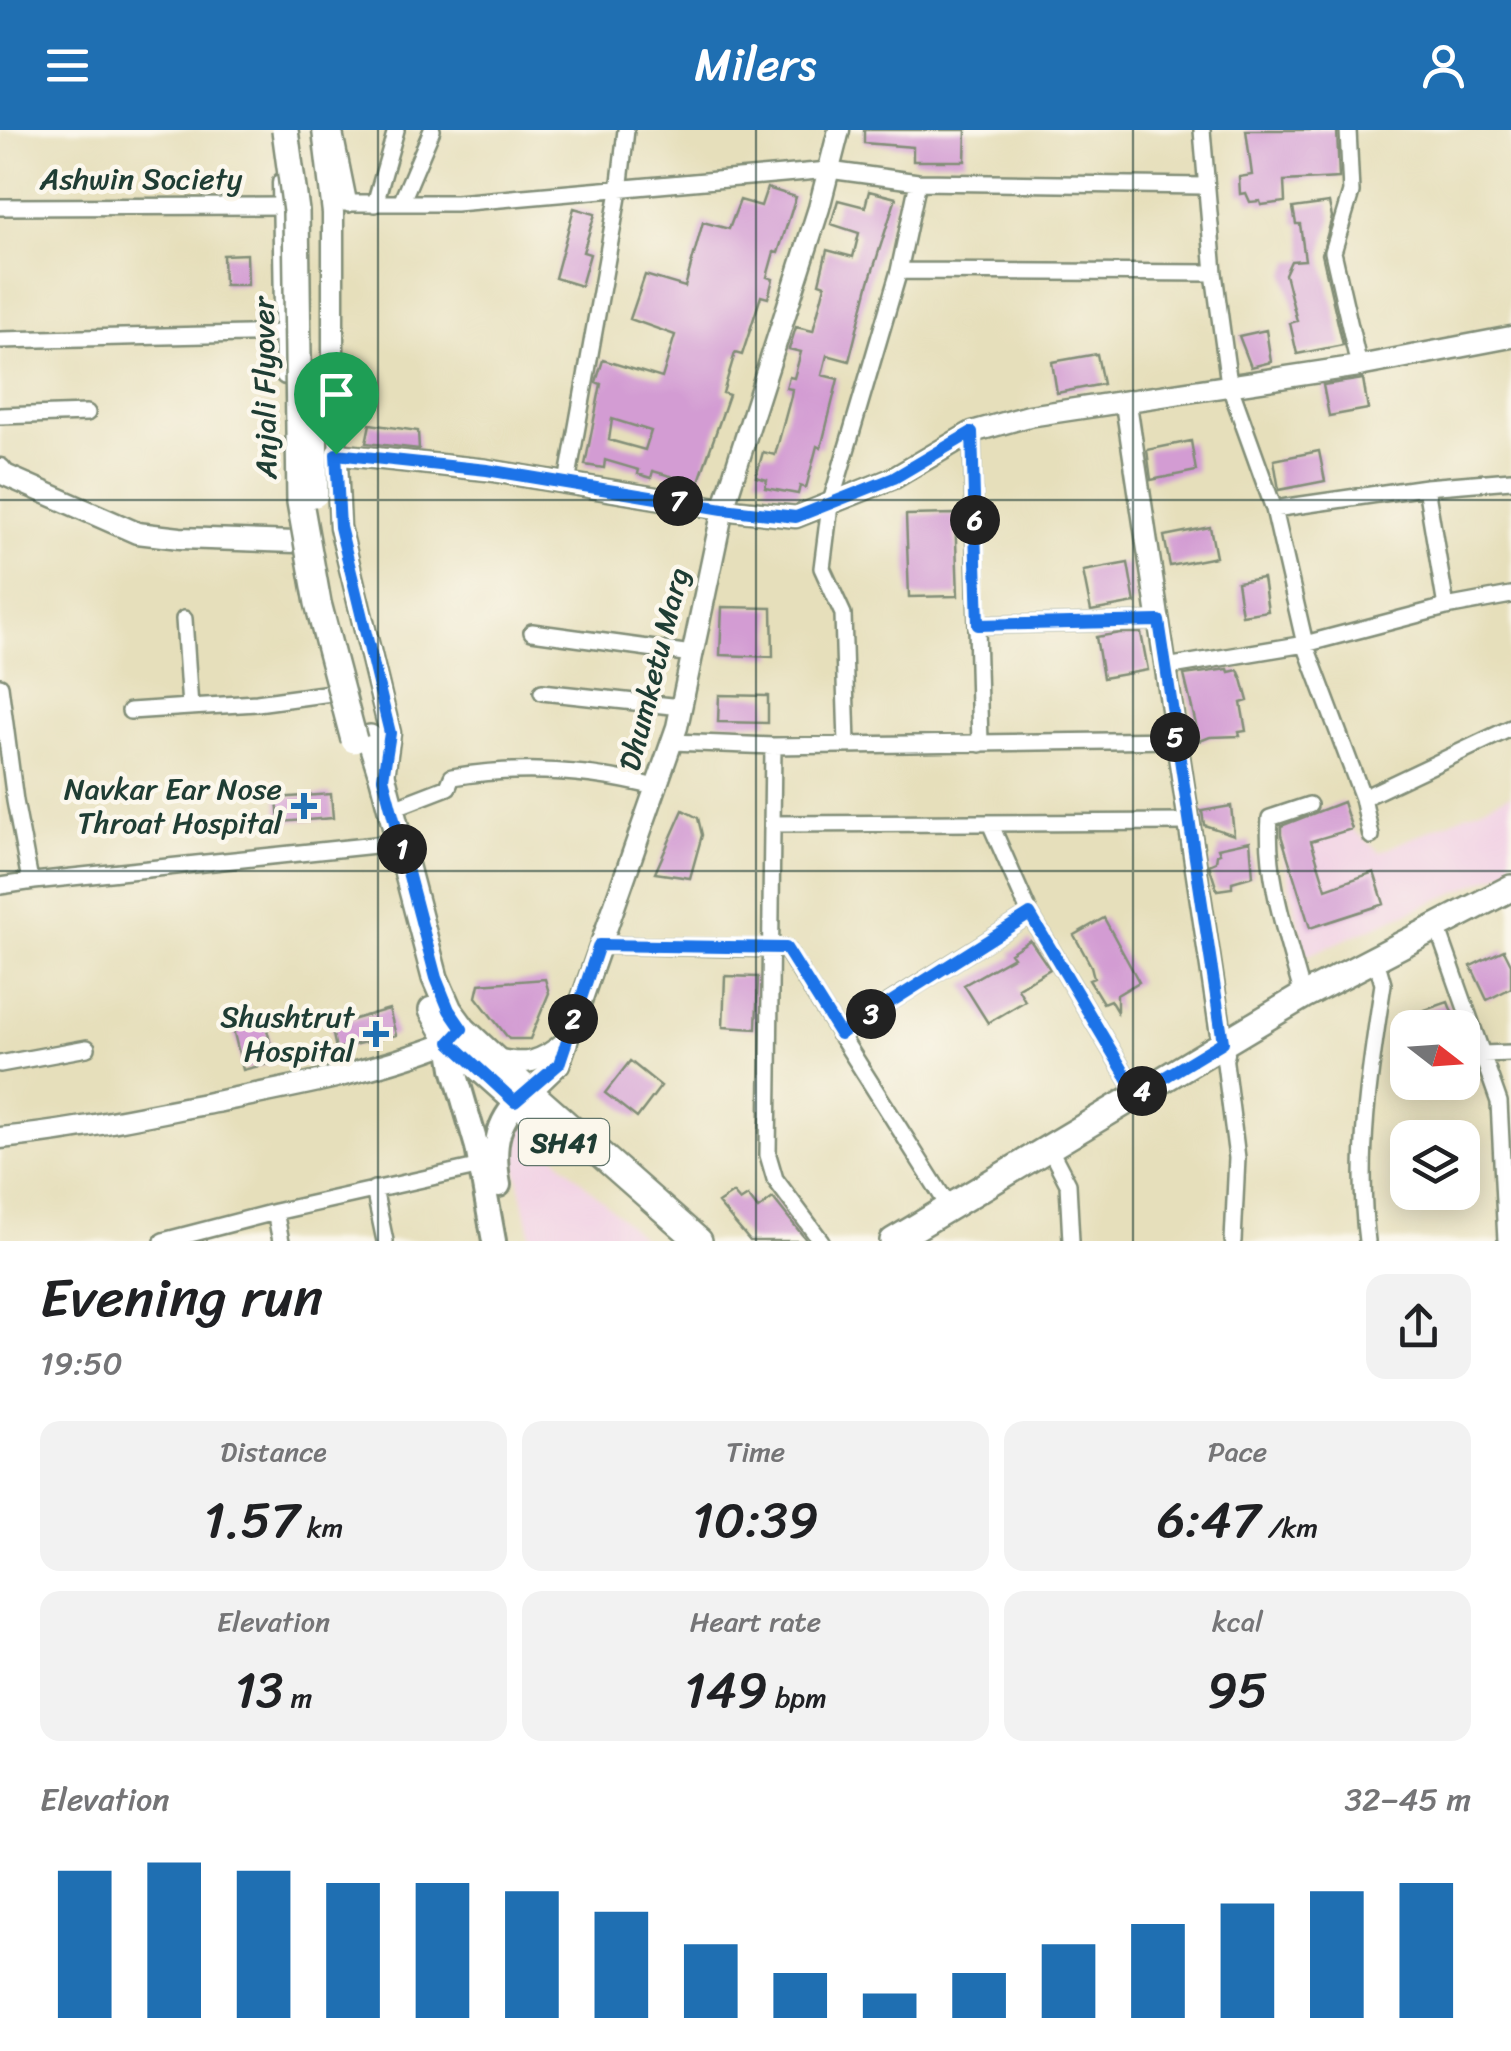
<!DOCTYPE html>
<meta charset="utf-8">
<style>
body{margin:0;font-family:Sriracha,sans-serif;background:#f2f2f2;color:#202124;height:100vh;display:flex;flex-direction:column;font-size:38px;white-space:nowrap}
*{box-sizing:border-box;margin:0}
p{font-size:32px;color:#757577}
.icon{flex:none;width:55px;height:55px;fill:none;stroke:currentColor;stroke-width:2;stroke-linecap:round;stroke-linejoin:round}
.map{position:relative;height:1111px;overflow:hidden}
.side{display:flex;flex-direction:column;background:#fff;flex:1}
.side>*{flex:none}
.needle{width:65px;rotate:107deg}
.fabs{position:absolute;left:1390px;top:880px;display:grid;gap:20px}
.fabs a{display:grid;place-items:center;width:90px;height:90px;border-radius:20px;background:#fff;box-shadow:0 5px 25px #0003;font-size:50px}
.pin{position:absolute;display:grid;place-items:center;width:85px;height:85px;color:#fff;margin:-102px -42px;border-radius:50% 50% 50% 0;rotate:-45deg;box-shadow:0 0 10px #0007}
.pin .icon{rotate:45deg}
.km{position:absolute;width:50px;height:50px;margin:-25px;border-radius:50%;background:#222;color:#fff;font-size:28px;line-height:50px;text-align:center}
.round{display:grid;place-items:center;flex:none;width:105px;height:105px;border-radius:20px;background:#f2f2f2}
.summary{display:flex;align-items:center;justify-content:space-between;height:170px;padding:0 40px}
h1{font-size:55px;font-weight:600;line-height:75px}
.figures{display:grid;grid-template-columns:repeat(3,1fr);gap:15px;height:170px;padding:10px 40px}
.figures div{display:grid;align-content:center;border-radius:20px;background:#f2f2f2;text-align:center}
.figures b{font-size:50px;font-weight:600}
.figures small{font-size:28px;font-weight:400}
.figures p{font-size:28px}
.chart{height:280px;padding:20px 40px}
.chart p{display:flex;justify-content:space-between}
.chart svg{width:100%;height:180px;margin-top:10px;stroke:#1f6fb2;stroke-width:6}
header{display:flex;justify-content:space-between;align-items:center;height:130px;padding:0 40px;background:#1f6fb2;color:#fff;font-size:45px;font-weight:600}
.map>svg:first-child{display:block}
</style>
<header><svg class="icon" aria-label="menu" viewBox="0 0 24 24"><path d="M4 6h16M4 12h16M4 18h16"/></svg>Milers<svg class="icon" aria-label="person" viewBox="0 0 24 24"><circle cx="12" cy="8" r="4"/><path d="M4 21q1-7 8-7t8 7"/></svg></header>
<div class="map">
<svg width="1511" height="1111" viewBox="0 0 1511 1111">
<rect width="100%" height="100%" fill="#fbf7ec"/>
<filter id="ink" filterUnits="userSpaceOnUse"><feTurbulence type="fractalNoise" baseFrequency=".01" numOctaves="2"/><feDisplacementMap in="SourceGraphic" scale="20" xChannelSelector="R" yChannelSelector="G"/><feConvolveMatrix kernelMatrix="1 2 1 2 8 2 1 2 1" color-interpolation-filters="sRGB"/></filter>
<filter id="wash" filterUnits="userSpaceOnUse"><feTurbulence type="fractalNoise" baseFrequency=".0048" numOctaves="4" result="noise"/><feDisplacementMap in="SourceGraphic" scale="40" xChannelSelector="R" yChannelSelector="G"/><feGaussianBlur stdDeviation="2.25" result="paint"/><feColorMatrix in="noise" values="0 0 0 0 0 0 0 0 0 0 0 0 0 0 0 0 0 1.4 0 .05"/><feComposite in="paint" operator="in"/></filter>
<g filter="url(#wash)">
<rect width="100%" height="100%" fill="#e6dfbb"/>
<!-- built -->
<path fill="#f1d0e4" d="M1511 664V739L1306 826 1280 715 1352 699 1380 722Z
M524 992 562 1033 646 1111H532L509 1006Z"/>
<g id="blocks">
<!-- building -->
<path fill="#d39cd3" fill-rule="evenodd" d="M864 0H966L965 31H913V17L864 13Z
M1246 0H1337L1339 48 1284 51 1285 72 1261 75 1260 71 1250 72 1246 63 1240 64 1239 47 1252 45Z
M767 58 796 67 778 123 774 122 767 147 773 149 768 168 761 166 742 225 735 223 723 263 729 265 698 354 653 341 651 348 638 344 639 340 605 330 604 338 585 335 601 254 596 252 603 230 662 248 675 205 630 189 645 145 685 157 703 92 729 99 740 70 761 76ZM612 289 651 301 645 320 609 310Z
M869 61 896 68 869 152 849 231 827 225 822 245 838 249 821 318 817 316 806 358 800 356 798 364 765 358 767 350 756 347 763 322 775 325 791 266 792 259 786 258 789 247 794 248 801 222 789 219 796 197 813 201 825 155 819 153 827 120 853 127 859 103 831 94 838 70 865 77Z
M1329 73 1332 87 1322 124 1343 215 1297 224 1290 193 1297 191 1285 144 1291 131 1305 130 1300 94H1296L1293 78Z
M574 78 595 84 583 122 590 124 581 156 555 148Z
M247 124 248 155H224L223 125Z
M1266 200 1271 232 1251 237 1239 206Z
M1097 224 1103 254 1057 263 1052 232Z
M1363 249 1368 279 1329 286 1323 255Z
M370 294 418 301 419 319 366 313Z
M1191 311 1196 341 1151 350 1147 320Z
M1319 321 1325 351 1279 360 1274 330Z
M955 384 958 466 909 467 906 385Z
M1210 397 1216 427 1170 436 1164 406Z
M1128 433 1135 473 1091 481 1083 441Z
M1263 448 1268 481 1242 485 1237 452Z
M722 477 772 478 773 527 720 525Z
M1120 503H1141L1148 540 1103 548 1096 507Z
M1228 539 1229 542 1238 540 1242 549 1248 571 1241 573 1246 601 1239 602 1240 606 1210 607 1200 611 1184 545Z
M719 565 768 566V593L718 592Z
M331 664 333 688 279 692 277 668Z
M1343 672 1352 699 1311 711 1326 759 1374 742 1384 774 1310 798 1281 705V696Z
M1231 676 1234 705 1204 695 1202 681Z
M683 680 698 688 702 705 690 748 655 743Z
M1250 711 1253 746 1232 752V758L1217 760 1209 735 1216 732 1217 724 1220 723 1218 718Z
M1104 788 1139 852 1117 865V882L1110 870 1103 873 1089 850 1094 848 1091 836 1074 805Z
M1030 810 1050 839 1018 858 1025 871 988 893 964 855 1013 827 1010 823Z
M1504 820 1511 834V858L1487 870 1471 836Z
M725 846 758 847 756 899 723 897Z
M545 849 549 863 530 909H509L476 867 479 854Z
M1448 872 1458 898H1427L1419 882Z
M389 879 396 905 336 919 330 890 351 886V890Z
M265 891 275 932 243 940 233 899Z
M630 931 661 956 637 988 605 963Z
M733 1063 740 1071 748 1066 758 1079 773 1068 807 1111H750L718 1073Z"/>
</g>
</g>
<g filter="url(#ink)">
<use href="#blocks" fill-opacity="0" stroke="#828e78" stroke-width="2.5"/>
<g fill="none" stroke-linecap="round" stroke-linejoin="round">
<defs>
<path id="minor" d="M334 0 349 74
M1202 0 1214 143 1229 254 1274 379 1305 514 1363 668 1371 706
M1348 0 1351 62 1333 122 1359 236
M331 73H456L829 40 918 52 1204 56
M401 73 432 0
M375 74 396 0
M0 77 283 76
M899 141 1214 143
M0 210 285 203
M0 286 87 283
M972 302 980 614
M567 353 619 61 626 0
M1426 357 1446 477
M1274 379 1426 357 1511 350
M184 489 190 577 257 573 331 563
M978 495 1159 491
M532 502 692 524
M1166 537 1305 514 1446 477 1511 465
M0 556 15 671 29 745 34 751 385 714
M542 562 681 577
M130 581 190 577
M672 612 773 616
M847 615 843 484 822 438 830 375 899 141 918 52
M1363 668 1511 598
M391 679 448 657 452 647C520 636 589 640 655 657
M990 693 1030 784
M773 694 1189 692
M0 756 34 751
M1441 808 1499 972 1506 1111
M599 815 786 819 949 1077
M1303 866C1288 810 1265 746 1270 688L1309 675
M839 904 1030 784 1137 964
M1482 924 1511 923
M1224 925 1237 1028 1233 1111
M0 934 87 918
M1055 1029 1068 1054 1071 1111
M374 1059 385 1111
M275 1082 281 1111
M163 1111 275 1082 490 1034
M821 1111 775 1049 768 1025 773 616 1176 610
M1367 1111C1356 1025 1370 939 1383 854L1379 840"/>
<path id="tertiary" d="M323 0 333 83V247L340 397 390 603 384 646
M283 53 286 244
M1126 274 1224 924
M336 324 487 340 723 379 796 387 894 348 972 302 1029 286 1359 236 1511 207
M0 339 5 345 137 403 180 408 295 412
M495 929C526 936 540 933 564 913
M530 962 559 934 677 597 723 379 819 78 839 0
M0 1008C69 1002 136 987 205 974 287 958 371 943 450 912"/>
<path id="secondary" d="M457 905 450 912 454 938 477 1017 494 1111
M499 1055C492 1016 496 986 530 962"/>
<path id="primary" d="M370 608 383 649 435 848 449 880 463 899 530 962 699 1111
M432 880 450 912 542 994
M893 1111 1303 866 1511 758"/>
</defs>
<!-- minor casing -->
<use href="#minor" stroke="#828e78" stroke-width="20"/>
<!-- tertiary casing -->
<use href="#tertiary" stroke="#828e78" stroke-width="25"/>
<!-- secondary casing -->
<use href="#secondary" stroke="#828e78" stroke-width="28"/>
<!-- primary casing -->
<use href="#primary" stroke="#828e78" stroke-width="30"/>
<!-- minor -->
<use href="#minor" stroke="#fff" stroke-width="15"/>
<!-- tertiary -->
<use href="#tertiary" stroke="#fff" stroke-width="20"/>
<!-- secondary -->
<use href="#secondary" stroke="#fff" stroke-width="22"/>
<!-- primary -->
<use href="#primary" stroke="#fff" stroke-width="25"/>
<defs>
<path id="primary-bridge" d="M285 0 296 81 300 372 318 473 354 610
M314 269 315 364"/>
</defs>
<!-- primary-bridge casing -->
<use href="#primary-bridge" stroke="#828e78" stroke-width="30" stroke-linecap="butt"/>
<!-- primary-bridge -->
<use href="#primary-bridge" stroke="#fff" stroke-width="25"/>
</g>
</g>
<g fill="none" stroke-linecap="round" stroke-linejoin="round" filter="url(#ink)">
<defs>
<path id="route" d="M972 302 978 495 1159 491 1223 912 1137 964 1030 784 840 904 786 818 599 815 559 934 515 972 450 912 462 899 449 880 436 848 383 648 390 603 340 397 336 324 487 340 723 379 796 387 894 348Z"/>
</defs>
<!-- route casing -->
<use href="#route" stroke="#fff" stroke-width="20"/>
<!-- route -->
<use href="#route" stroke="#1a73e8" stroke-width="12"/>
</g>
<!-- grid -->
<path fill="none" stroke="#1f3d34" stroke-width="2.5" stroke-opacity="0.55" d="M378 0V1111M756 0V1111M1133 0V1111M0 370H1511M0 741H1511"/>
<!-- markers -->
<g fill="#1f6fb2" stroke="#fbf7ec" stroke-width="4">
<path d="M299 661h10v10h10v10h-10v10h-10v-10h-10v-10h10z"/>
<path d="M371 889h10v10h10v10h-10v10h-10v-10h-10v-10h10z"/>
</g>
<g text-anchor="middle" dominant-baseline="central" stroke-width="9" stroke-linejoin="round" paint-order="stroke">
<!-- shield labels -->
<rect fill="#fbf7ec" stroke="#61756b" stroke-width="2.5" x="519" y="989" width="90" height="46" rx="8"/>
<g font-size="28" font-weight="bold" fill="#1f3d34">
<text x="564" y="1012">SH41</text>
</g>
<!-- street labels -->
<g font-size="30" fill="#1f3d34" stroke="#fbf7ec">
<text x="141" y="49">Ashwin Society</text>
<text transform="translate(265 258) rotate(-91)">Anjali Flyover</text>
<text transform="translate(654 539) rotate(-76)">Dhumketu Marg</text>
</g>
<!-- poi labels -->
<g font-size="30" fill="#1f3d34" stroke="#fbf7ec" text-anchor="end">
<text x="282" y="659">Navkar Ear Nose<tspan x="282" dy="34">Throat Hospital</tspan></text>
<text x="354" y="887">Shushtrut<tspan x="354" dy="34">Hospital</tspan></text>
</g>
</g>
</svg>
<div class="fabs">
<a><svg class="needle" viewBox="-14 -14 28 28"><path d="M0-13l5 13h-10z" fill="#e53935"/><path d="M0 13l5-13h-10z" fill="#757577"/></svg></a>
<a><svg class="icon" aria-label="layers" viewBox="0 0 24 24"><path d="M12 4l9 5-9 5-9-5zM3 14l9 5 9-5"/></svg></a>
</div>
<div class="pin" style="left:336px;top:324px;background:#1e9e55"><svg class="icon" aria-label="arrive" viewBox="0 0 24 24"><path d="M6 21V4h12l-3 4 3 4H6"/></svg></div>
<b class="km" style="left:402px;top:719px">1</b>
<b class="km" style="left:573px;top:889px">2</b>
<b class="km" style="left:871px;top:884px">3</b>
<b class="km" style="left:1142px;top:961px">4</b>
<b class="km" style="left:1175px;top:607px">5</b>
<b class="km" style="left:975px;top:390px">6</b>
<b class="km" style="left:678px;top:371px">7</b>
</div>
<section class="side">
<div class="summary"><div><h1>Evening run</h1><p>19:50</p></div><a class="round"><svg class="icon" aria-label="share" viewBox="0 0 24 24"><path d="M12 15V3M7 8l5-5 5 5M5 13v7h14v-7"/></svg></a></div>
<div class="figures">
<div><p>Distance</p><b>1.57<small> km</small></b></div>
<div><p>Time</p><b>10:39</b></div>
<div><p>Pace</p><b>6:47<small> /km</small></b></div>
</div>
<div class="figures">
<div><p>Elevation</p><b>13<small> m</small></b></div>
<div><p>Heart rate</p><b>149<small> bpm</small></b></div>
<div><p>kcal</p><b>95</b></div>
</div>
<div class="chart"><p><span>Elevation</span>32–45 m</p>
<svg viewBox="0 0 160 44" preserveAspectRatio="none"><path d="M5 44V8M15 44V6M25 44V8M35 44V11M45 44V11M55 44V13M65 44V18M75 44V26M85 44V33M95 44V38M105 44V33M115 44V26M125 44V21M135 44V16M145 44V13M155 44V11"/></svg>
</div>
</section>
